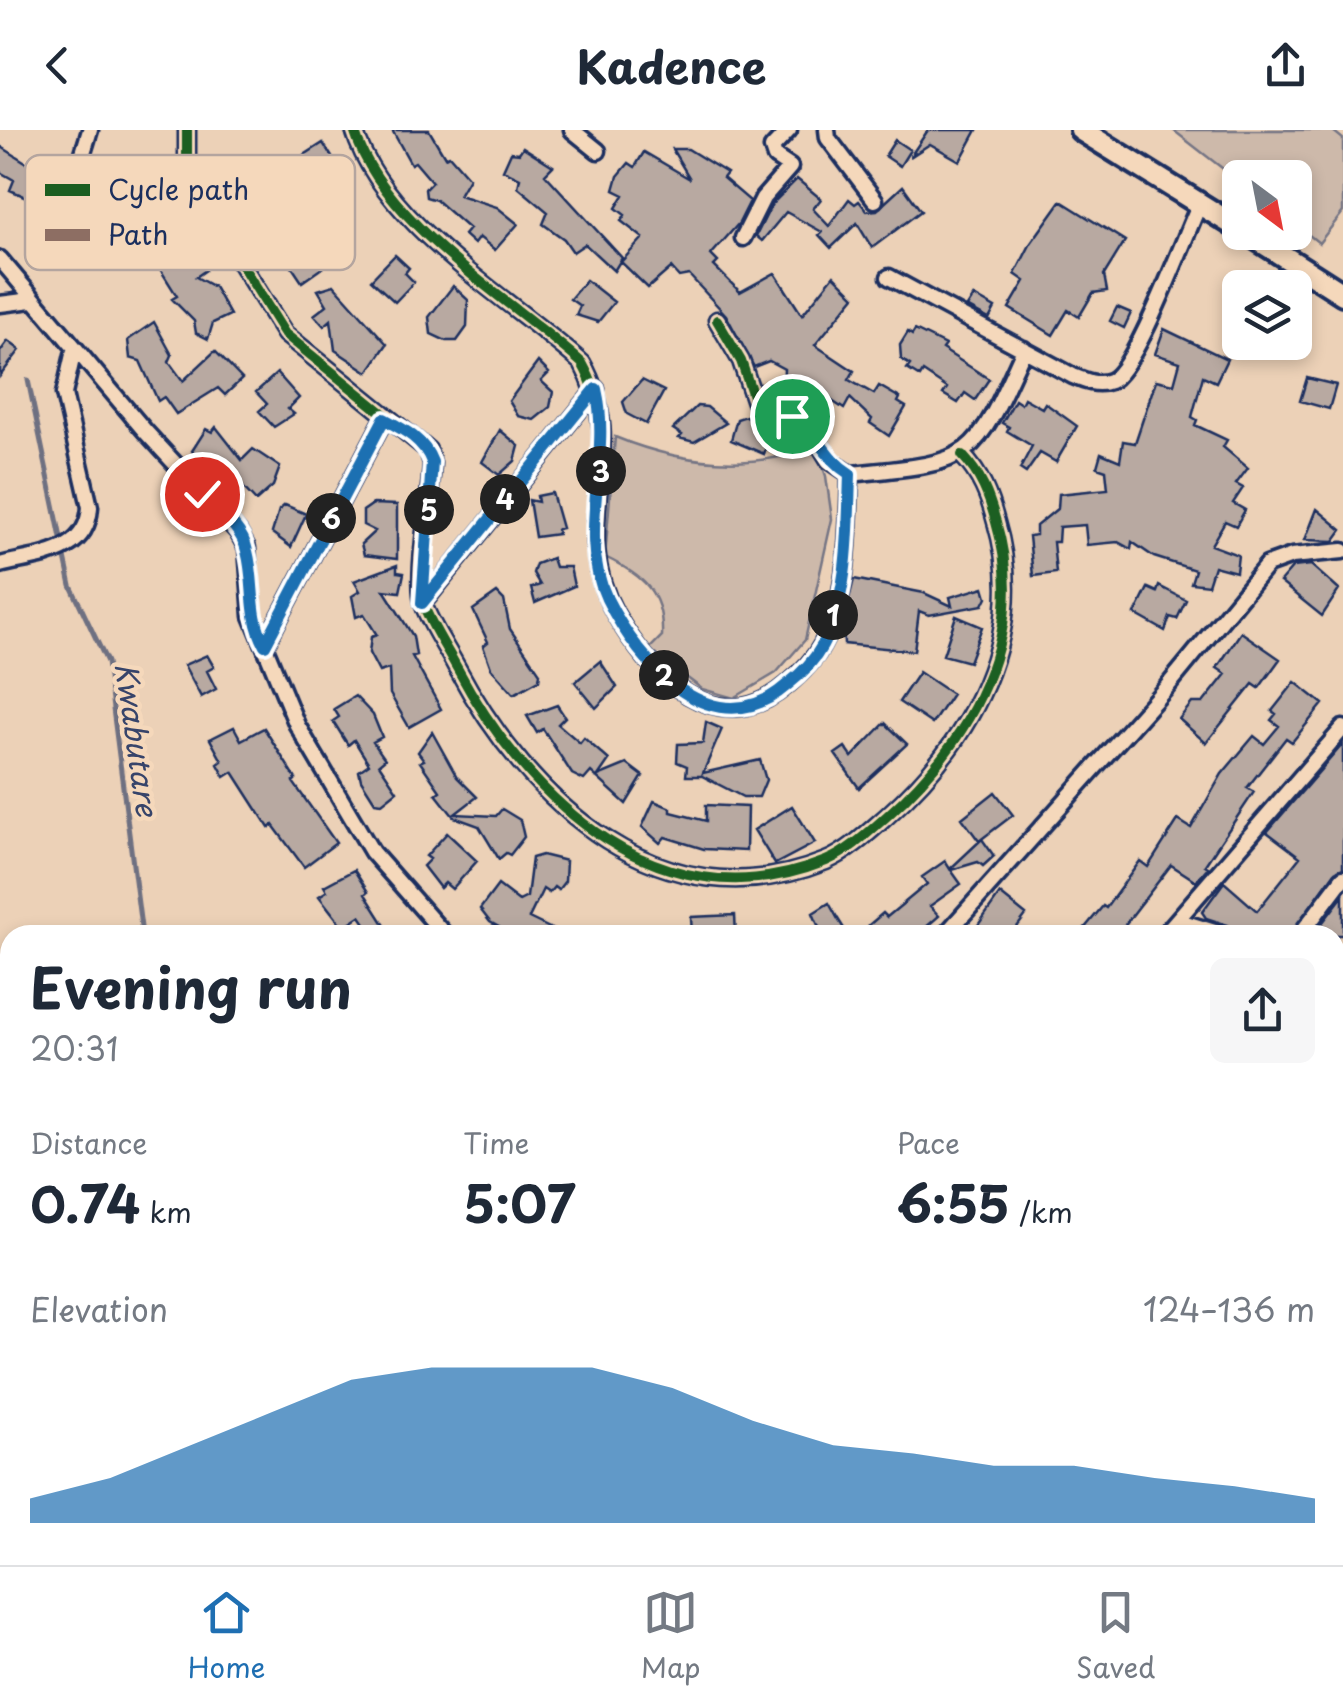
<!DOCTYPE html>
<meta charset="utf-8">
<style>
body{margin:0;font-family:"Playpen Sans",sans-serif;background:#f6f6f7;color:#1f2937;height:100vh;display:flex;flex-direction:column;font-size:38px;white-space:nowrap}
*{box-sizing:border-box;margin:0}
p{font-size:32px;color:#747a83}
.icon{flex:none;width:55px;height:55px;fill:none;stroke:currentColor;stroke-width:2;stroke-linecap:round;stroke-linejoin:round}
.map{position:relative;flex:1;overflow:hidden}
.drawer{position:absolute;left:0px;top:795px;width:1345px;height:640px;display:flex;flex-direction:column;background:#fff;border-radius:30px 30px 0 0;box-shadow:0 5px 15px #0003}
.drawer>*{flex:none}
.needle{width:65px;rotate:148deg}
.fabs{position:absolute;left:1222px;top:30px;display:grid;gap:20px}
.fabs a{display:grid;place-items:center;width:90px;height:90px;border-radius:15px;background:#fff;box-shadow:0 5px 15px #0003;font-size:50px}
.pin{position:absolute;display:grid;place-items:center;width:85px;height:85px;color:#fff;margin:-42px;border:5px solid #fff;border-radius:50%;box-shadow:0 2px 10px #0007}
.km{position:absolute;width:50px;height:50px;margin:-25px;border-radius:50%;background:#222;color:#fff;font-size:28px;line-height:50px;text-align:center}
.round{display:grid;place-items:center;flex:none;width:105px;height:105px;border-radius:15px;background:#f6f6f7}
.overview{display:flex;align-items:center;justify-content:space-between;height:170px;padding:0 30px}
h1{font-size:55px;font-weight:700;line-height:75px}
.metrics{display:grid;grid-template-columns:repeat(3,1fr);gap:15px;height:170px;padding:10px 30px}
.metrics div{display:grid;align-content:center}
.metrics b{font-size:50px;font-weight:700}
.metrics small{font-size:28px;font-weight:400}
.metrics p{font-size:28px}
.chart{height:280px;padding:20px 30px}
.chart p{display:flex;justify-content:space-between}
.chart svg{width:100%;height:180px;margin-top:10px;fill:#1f6fb2;opacity:.7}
header{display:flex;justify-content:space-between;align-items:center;height:130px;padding:0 30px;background:#fff;font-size:45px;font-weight:700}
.menu{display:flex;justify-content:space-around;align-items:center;height:140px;border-top:2px solid #e0e1e3;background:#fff;font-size:28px;color:#747a83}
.menu a{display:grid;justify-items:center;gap:5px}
.menu .current{color:#1f6fb2}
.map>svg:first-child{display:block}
</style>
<header><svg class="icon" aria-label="back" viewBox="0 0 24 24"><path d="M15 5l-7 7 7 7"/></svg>Kadence<svg class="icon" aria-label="share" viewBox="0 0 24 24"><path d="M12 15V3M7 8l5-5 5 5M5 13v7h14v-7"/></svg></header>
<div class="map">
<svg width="1343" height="1435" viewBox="0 0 1343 1435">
<rect width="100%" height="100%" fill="#ecd1b7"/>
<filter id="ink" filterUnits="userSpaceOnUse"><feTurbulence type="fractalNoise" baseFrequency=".01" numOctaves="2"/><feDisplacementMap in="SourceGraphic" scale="20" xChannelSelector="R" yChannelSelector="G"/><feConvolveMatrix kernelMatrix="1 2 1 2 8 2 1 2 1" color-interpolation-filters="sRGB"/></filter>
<g filter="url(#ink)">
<!-- green -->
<path fill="#cdb9aa" stroke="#747484" stroke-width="2.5" d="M1173 0H1332L1343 9V82L1319 113 1295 94V48H1240V52Z
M615 307C666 328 723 338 779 327 790 325 803 314 813 308L826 346 832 389 805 510 776 543 734 568 702 559 649 519 662 506C664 462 642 445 605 427Z"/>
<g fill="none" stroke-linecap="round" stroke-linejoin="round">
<!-- stream -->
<path stroke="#6e6f81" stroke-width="5" d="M28 250 71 456 107 532 142 805
M340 1425 343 1435"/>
</g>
<!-- building -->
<path fill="#b8a9a1" stroke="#1b2f5e" stroke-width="2.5" d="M392 0H429L445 27 449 25 469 48 459 65 497 77 518 94 495 120 479 107 474 114 464 105 469 99 436 70 426 67 425 59 432 52 415 32 411 34Z
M928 0H977L960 31 930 14 910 27Z
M895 10 910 20 900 36 885 26Z
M323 13 339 38 308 58 292 33Z
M0 16 32 36V31L57 42 45 75 10 60 14 50 0 42Z
M523 17 553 36 545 44 622 128 614 141 585 114 573 122 564 109 543 94 548 82 518 57 520 48 503 40 511 22 519 23Z
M672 19H688L727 43 723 48 750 71 739 93 711 125 718 132 714 136 740 162 775 143 802 185 834 145 855 166 815 215 854 241 849 250 874 264 879 256 900 268 898 272 906 277 889 306 870 293 872 289 850 268 844 279 805 253 790 276 782 272 784 239 769 231 754 237 726 185 689 145 679 147 671 138 648 158 621 132 643 108 621 91 625 85 616 78 624 65 614 60 618 46 629 33 635 37 644 22 690 49Z
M797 49 821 69 813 79 829 96 849 69 855 74 859 71 867 81 877 80 903 56 921 81 872 118 857 93 831 118 819 105 822 102 786 82 762 111 756 106 772 74Z
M157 67 163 77 178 69 187 86 175 93 206 140 196 147 214 157 230 185 213 193 208 209 196 203 194 191 172 169 177 166 155 131 162 127 134 81Z
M1061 71 1125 111 1104 145 1107 161 1093 163 1079 187 1068 180 1053 205 1009 178 1025 151 1015 144 1031 113Z
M292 106 299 115 304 111 322 138 302 152 278 116Z
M395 125 409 138 405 143 414 152 395 172 371 150Z
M586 150 614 172 598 192 576 185 580 176 570 169Z
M334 155 387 214 368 242 335 220 331 190 324 196 314 185 327 175 318 160Z
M453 156 468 170 467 197 457 211H446L431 204 429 187Z
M974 166 995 178 989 189 967 177Z
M1117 177 1131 183 1124 198 1110 191Z
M154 192 172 225 169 232 183 251 215 221 242 249 225 265 218 258 176 284 164 267 158 271 140 231 130 228 128 210Z
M1164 199 1227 229 1216 252 1203 246 1192 287 1197 290 1195 295 1227 310 1223 317 1248 338 1236 354 1243 358 1233 373 1245 380 1236 396 1225 391 1211 415 1238 425 1236 442 1214 436 1208 455 1191 453 1195 440 1154 427 1132 412 1131 419 1118 412 1087 415 1085 395 1059 397 1058 412H1053L1056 443 1033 446 1029 406 1036 405V396L1058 378 1059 364 1108 359 1106 340 1097 337 1101 323 1120 331 1123 311 1135 313 1156 250 1174 254 1180 232 1155 224Z
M915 200 945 215 942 219 989 249 975 270 965 263 958 273 943 264 947 258 923 242 920 247 907 239 910 235 901 229 900 215 908 202 912 205Z
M8 211 20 220 0 246V222Z
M538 232 549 243 541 251 553 262 550 277 534 290 518 286 509 271Z
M277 243 299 268 288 279 294 284 274 297 259 281 267 274 256 262Z
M1307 248 1336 255 1329 279 1300 271Z
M642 250 664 261 646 294 627 284 623 272Z
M1024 268 1042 278 1045 273 1077 296 1056 332 1040 323 1026 343 1020 339 1032 316 1007 301 1009 297 1002 293 1015 270 1021 274Z
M697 276 707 277 726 293 694 312 679 308 682 305 673 299Z
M746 286 772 298 764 324 731 310 737 289Z
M216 297 242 330 253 319 280 337 273 356 256 371 240 354 208 340 192 321 206 299 212 302Z
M500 300 519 316 515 331 499 345 482 332Z
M552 363 562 398 557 399 558 404 535 407 529 370 538 372 537 366Z
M373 374 397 375V429L364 425 361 414 375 401 363 395V381Z
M285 375 306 384 291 417 272 403 279 380Z
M1317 379 1342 400 1334 411 1305 410Z
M552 428 555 437H570L574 456 535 473 531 458 540 455 533 443 536 434Z
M397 435V442L404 443 400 462 384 460 413 506 416 525 412 526 441 579 409 597 390 564 389 539 379 542 369 523 371 507 377 505 364 484 356 487 352 466 360 461 354 451Z
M1311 435 1339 460 1322 486 1280 452 1293 437Z
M854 449 924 463 952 476 950 467 984 457 987 467 983 475 929 485 919 481 914 521 844 514 843 493Z
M1159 456 1186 470 1177 489 1170 487 1165 501 1135 484 1148 458 1157 462Z
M497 463 504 470 510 499 540 543 539 550 514 564 491 538 483 516 488 512 473 480Z
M956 486 982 497 969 532 943 525Z
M1241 502 1280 529 1259 558 1253 554 1206 613 1179 589 1192 573H1203L1226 544 1217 538Z
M207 525 214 537 207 541 216 559 201 567 184 535Z
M600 531 617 557 596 578 575 552Z
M919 542 952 564 932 594 899 572Z
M1295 552 1323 574 1292 612 1286 608 1247 658 1254 662 1205 735 1208 737 1196 751 1171 735 1117 805H1079L1103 776 1106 778 1140 731 1148 737 1178 690 1191 698 1222 644 1254 606 1264 614 1279 596 1271 590 1276 584 1272 581Z
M355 566 373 585 382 607 373 612 385 629 379 634 397 661 382 673 375 672 361 650 359 641 369 634 354 610 348 615 333 591 339 587 334 579Z
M557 575 565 587 558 594 580 613 584 608 609 630 598 646 627 634 643 646 626 674 591 642 584 650 572 644 543 599 537 603 527 586Z
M706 592 722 599 703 643 760 630 766 650 759 667H743L702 646H686L687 636 677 632 678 614 703 613Z
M885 593 907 614 859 658 835 624 845 617 852 627Z
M234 597 241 610 264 598 296 649 293 652 336 713 304 737 273 695 269 698 233 642 225 647 218 634 222 631 210 609Z
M432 602 457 647 477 667 455 684 496 686 502 679 520 690 524 707 510 725 506 723 499 729 479 696 454 687 436 664 440 661 420 632 424 630 418 622Z
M1343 614V738L1335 742 1290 805 1234 803 1228 795 1206 788 1202 782 1224 752 1257 781 1300 727 1267 702Z
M995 662 1013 685 979 711 962 688Z
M654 671 671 678V682L706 691V675L747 677 746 721 704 719 665 707 660 713 642 697Z
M792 676 815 713 775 734 754 700Z
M447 703 477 731 452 759 445 753 440 758 423 736 430 729 426 726Z
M982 709 994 726 983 736 978 732 951 740 961 754 930 776 939 786 917 805H877L869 795 883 783 887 787 927 754 922 747 945 731 950 739Z
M542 725 566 731 565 751 558 760 554 757 549 763 543 759 529 788 564 805H513L490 792 480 779 498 755 519 771 527 767 532 728Z
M354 740 368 762 365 764 391 805H373L360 786 343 797 319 766 327 761 324 756Z
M1000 764 1026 785 1011 805H971Z
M1343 766V805H1313Z
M829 773 838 789 848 805H822L813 783Z
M735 785 736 805H692L691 787Z"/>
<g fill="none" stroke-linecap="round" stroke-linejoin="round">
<defs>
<path id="minor" d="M187 0V37L195 60 285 204 428 320 432 333C431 365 415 451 424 476 432 497 446 517 456 536 529 673 661 797 826 731 848 722 869 702 887 686 971 611 1030 506 996 392 989 366 981 345 962 325
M354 0C383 95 511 169 582 233 632 322 566 394 615 483 650 546 718 614 787 555 800 544 814 530 822 515 850 464 848 400 850 344L829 330 808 295 755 272 741 231 717 190
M572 0 598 21
M827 0 828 8 875 70
M82 26 90 0
M743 108 763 68 790 37 775 27 772 18 789 0
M0 129 145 301 238 402 247 418 252 486 297 595 372 722 445 805
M889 147 1073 246C1085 251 1097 256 1110 251 1136 241 1185 105 1200 73
M0 174 32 170
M850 344C973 332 972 335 1024 219
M0 435C39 425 87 425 90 377L64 264 74 220
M424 472 596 259
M265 515 384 289
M1179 791 1224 805
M945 805 1166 558 1267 435 1292 426 1343 421
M1164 805 1343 598
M1300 805 1343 748
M1335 824 1343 825
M1335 1038H1343
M0 1093 10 1089
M1335 1243 1343 1244
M1335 1407 1343 1408
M407 1425 409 1435
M664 1425 671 1435
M861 1425 867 1435
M53 1435 55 1425
M1176 1435 1177 1425"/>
<path id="secondary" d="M1081 0 1240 99
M1246 102 1343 164"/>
</defs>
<!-- minor casing -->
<use href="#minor" stroke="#1b2f5e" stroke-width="21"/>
<!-- secondary casing -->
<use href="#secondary" stroke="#1b2f5e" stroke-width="28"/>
<!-- minor -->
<use href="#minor" stroke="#f5d8bb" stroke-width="14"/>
<!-- secondary -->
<use href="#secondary" stroke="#f5d8bb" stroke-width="20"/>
<!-- quiet -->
<path stroke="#8d6e63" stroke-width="8" stroke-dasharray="15 8" stroke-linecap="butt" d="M526 1425 533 1435"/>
<defs>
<path id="cycleway" d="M187 0V37L195 60 285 204 428 320 432 333C431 365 415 451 424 476 432 497 446 517 456 536 529 673 661 797 826 731 848 722 869 702 887 686 971 611 1030 506 996 392 989 366 981 345 962 325
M354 0C383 95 511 169 582 233 632 322 566 394 615 483 650 546 718 614 787 555 800 544 814 530 822 515 850 464 848 400 850 344L829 330 808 295 755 272 741 231 717 190"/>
</defs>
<!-- cycleway casing -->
<use href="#cycleway" stroke="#f5d8bb" stroke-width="16"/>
<!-- cycleway -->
<use href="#cycleway" stroke="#1b5e20" stroke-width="10"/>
</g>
</g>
<g fill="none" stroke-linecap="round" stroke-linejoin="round" filter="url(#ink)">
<defs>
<path id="route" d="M202 364C218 380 242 397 247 421 256 455 248 483 265 515L384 289C405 300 424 310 432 332L422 473 596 259C612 328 576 404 607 469 640 535 714 619 787 555 800 545 814 531 822 516 850 464 848 400 850 344 820 325 820 302 792 286"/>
</defs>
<!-- route casing -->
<use href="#route" stroke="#fff" stroke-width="20"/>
<!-- route -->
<use href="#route" stroke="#1f6fb2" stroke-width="12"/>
</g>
<g text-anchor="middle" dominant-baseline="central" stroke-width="9" stroke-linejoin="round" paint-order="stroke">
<!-- water labels -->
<g font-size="30" font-style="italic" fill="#37446a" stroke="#f5d8bb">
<text transform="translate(138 609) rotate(82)">Kwabutare</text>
</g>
</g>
<!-- legend -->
<rect x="25" y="25" width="330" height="115" rx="15" fill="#f5d8bb" stroke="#b4a59f" stroke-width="2.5"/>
<rect x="45" y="54" width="45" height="12" fill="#1b5e20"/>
<rect x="45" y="99" width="45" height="12" fill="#8d6e63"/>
<g font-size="28" fill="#1b2f5e">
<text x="108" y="70">Cycle path</text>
<text x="108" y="115">Path</text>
</g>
</svg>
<div class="fabs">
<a><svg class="needle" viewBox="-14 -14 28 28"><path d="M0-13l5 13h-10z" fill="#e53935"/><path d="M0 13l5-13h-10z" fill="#747a83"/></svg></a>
<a><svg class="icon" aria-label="layers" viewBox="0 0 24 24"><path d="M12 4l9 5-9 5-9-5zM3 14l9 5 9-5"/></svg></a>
</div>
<div class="pin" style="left:792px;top:286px;background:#1e9e55"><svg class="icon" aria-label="arrive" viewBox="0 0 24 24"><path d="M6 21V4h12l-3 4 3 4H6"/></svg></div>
<div class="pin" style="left:202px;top:364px;background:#d93025"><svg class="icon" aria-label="check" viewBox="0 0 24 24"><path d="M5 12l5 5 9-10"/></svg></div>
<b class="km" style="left:833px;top:485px">1</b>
<b class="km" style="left:664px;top:545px">2</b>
<b class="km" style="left:601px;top:341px">3</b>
<b class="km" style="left:505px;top:369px">4</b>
<b class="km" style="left:429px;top:380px">5</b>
<b class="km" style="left:331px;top:388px">6</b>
<section class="drawer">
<div class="overview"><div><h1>Evening run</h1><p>20:31</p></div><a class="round"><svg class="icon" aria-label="share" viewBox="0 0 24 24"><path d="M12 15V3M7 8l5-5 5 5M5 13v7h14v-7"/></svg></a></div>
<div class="metrics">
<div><p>Distance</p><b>0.74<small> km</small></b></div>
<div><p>Time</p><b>5:07</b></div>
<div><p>Pace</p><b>6:55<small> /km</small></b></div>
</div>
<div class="chart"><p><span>Elevation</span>124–136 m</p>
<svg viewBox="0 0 160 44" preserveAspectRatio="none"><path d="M0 44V38L10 33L20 25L30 17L40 9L50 6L60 6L70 6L80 11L90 19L100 25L110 27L120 30L130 30L140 33L150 35L160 38V44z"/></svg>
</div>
</section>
</div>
<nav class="menu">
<a class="current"><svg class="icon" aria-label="home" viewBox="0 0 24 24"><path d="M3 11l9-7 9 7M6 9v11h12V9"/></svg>Home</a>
<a><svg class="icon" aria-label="map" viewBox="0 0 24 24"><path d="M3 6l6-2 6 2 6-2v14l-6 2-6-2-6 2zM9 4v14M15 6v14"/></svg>Map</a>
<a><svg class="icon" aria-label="saved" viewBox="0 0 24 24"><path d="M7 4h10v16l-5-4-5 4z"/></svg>Saved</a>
</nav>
